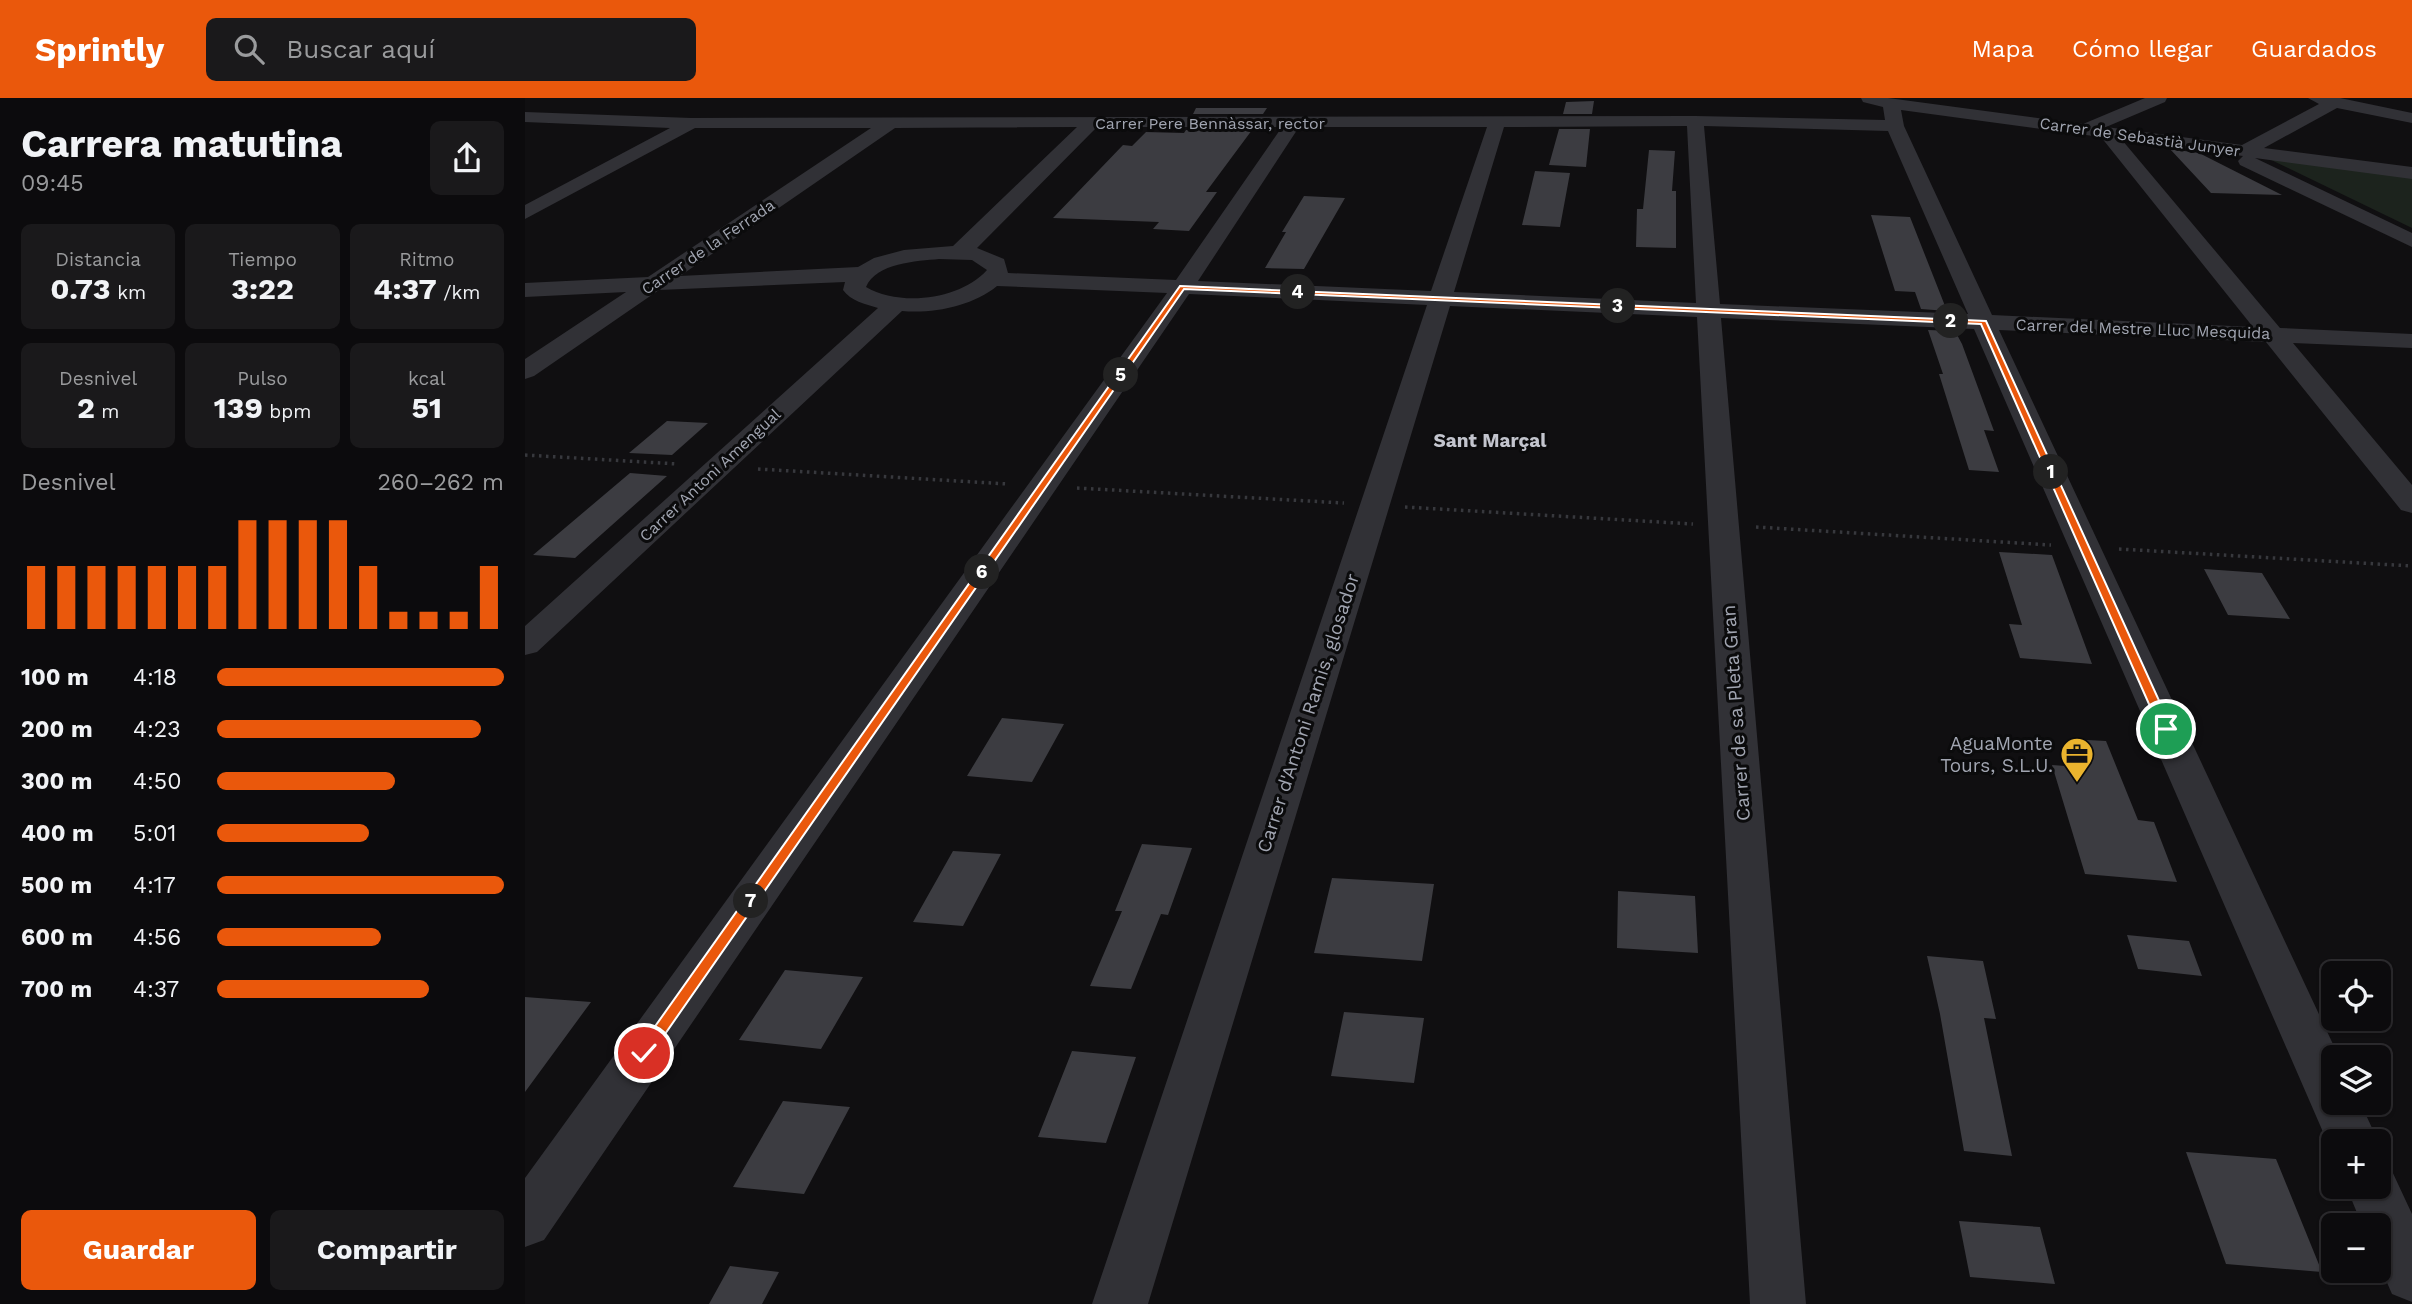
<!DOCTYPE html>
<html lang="es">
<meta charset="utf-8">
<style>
body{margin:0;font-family:"Work Sans",sans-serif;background:#1a191b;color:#f1f3f6;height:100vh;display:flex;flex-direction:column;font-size:26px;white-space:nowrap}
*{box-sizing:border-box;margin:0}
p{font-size:23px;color:#9a9b9d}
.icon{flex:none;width:38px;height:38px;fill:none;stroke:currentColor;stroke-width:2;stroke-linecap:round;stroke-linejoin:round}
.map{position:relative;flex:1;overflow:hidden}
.drawer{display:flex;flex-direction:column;background:#0c0b0d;width:525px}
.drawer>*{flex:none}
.tools{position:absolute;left:1796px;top:863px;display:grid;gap:14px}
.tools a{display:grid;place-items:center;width:70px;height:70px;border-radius:10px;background:#0c0b0d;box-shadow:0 2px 5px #0004,0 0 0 2px #2c2b2e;font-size:35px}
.pin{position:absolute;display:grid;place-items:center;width:60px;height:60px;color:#fff;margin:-30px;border:4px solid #fff;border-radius:50%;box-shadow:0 2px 7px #0007}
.km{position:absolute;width:35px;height:35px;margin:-18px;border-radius:50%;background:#222;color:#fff;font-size:19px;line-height:35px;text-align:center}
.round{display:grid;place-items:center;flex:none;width:74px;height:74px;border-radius:10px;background:#1a191b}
.overview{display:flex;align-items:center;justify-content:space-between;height:119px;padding:0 21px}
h1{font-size:38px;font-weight:700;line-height:52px}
.figures{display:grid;grid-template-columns:repeat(3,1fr);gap:10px;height:119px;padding:7px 21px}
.figures div{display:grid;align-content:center;border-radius:10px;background:#1a191b;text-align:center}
.figures b{font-size:30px;font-weight:700}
.figures small{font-size:19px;font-weight:400}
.figures p{font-size:19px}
.chart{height:196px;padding:14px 21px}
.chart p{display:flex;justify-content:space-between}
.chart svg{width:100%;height:126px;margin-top:7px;stroke:#ea580c;stroke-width:6}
.button{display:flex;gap:14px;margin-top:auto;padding:14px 21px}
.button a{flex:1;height:80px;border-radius:10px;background:#ea580c;color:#fff;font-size:28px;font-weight:700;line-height:80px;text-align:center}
.button a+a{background:#1a191b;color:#f1f3f6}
ul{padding:0 21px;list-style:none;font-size:23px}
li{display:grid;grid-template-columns:112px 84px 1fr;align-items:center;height:52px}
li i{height:18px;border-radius:9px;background:#ea580c}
header{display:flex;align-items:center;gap:42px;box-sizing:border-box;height:98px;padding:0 35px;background:#ea580c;color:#fff}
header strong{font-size:33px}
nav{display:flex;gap:38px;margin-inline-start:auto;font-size:24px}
.search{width:490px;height:63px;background:#1a191b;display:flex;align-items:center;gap:18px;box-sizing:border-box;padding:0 24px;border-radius:10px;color:#9a9b9d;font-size:26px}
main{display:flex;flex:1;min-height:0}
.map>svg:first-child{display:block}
</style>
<header>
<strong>Sprintly</strong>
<div class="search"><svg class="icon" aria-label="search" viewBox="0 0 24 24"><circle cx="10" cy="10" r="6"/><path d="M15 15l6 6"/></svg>Buscar aquí</div>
<nav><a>Mapa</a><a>Cómo llegar</a><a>Guardados</a></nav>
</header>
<main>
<section class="drawer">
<div class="overview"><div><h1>Carrera matutina</h1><p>09:45</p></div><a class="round"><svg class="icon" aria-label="share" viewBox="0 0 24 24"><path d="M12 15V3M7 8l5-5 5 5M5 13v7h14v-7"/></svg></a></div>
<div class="figures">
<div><p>Distancia</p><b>0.73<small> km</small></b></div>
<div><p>Tiempo</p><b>3:22</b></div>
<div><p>Ritmo</p><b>4:37<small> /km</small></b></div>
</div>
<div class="figures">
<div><p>Desnivel</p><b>2<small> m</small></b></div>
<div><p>Pulso</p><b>139<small> bpm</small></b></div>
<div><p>kcal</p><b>51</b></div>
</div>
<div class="chart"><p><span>Desnivel</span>260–262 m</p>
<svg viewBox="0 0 160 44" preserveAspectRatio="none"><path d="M5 44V22M15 44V22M25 44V22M35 44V22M45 44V22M55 44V22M65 44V22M75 44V6M85 44V6M95 44V6M105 44V6M115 44V22M125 44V38M135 44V38M145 44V38M155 44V22"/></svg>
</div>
<ul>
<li><b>100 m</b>4:18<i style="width:100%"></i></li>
<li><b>200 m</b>4:23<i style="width:92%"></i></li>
<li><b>300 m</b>4:50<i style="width:62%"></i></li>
<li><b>400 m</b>5:01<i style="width:53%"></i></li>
<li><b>500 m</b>4:17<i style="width:100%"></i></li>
<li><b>600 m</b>4:56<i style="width:57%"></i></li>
<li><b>700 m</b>4:37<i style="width:74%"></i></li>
</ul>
<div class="button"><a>Guardar</a><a>Compartir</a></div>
</section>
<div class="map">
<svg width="1887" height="1206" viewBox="0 0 1887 1206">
<rect width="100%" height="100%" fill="#100f11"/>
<!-- green -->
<path fill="#1c231d" d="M1738 58 1887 80V130Z"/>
<!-- building -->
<path fill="#3c3c41" d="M1069 3 1067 16H1038L1041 4Z
M671 10H742L738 16H668Z
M1034 31H1065L1061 69 1024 67Z
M661 32H727L681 94H692L664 133 628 131 634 124 528 120 598 47 607 48 621 34 659 35Z
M1645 51 1674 55 1757 97 1686 95Z
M1124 52 1150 53 1147 93H1151V150L1111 149 1112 111H1118Z
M1010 73 1045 75 1035 129 997 127Z
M779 98 820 100 779 171 740 170 761 134H757Z
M1346 117 1385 119 1422 213 1396 211 1390 194 1370 193Z
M1403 232 1430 233 1437 246 1469 333 1459 332 1474 374 1444 372 1414 276H1418Z
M142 323 183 325 147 357 104 355Z
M105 375 142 378 50 460 8 457Z
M1474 454 1527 457 1567 566 1495 560 1484 526 1497 527Z
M1679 471 1737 475 1765 521 1703 517Z
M477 620 539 626 507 684 442 678Z
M1544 641 1581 643 1613 722 1629 724 1652 784 1560 776 1527 667 1554 669Z
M617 746 667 750 643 817 636 816 606 891 565 888 597 813H590Z
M428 753 476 756 438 828 388 824Z
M807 780 909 786 897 863 789 855Z
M1093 793 1170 798 1173 855 1092 850Z
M1602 837 1664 843 1677 878 1613 871Z
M1402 858 1458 863 1471 921 1459 920 1487 1058 1439 1053 1415 916Z
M260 872 338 879 296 951 214 942Z
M0 899 66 904 0 994Z
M819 914 899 920 889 985 806 978Z
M547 953 611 959 581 1045 513 1039Z
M258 1003 325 1009 279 1096 208 1089Z
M1661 1054 1751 1061 1797 1174 1701 1166Z
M1434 1123 1515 1129 1530 1186 1445 1179Z
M205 1168 254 1174 237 1206H184Z"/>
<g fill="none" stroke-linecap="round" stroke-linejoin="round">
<!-- path -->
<path stroke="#37383d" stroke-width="3.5" stroke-dasharray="2.5 4.5" stroke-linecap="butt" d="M0 357 153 366
M233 371 483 386
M552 390 819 405
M880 409 1168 426
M1231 429 1526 447
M1594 451 1887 468"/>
<!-- minor -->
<path fill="#313136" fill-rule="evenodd" d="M1336 0H1363L1558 26 1620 0H1642L1640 4 1581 29 1717 47 1794 6 1783 0H1815L1887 15V25L1812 10 1739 50 1887 69V81L1730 60 1887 135V149L1715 67 1713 63 1718 58 1597 42 1755 230 1887 236V250L1768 245 1887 387V415L1876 412 1741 244 1474 232 1814 959H1808V1004H1835L1853 1043H1808V1057L1449 231 1196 220 1281 1206H1225L1172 219 925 208 623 1206H567L902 207 664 196 19 1142 0 1149V1080L642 195 472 188C448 208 408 216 377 213L12 554 0 557V528L353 210C340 206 326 203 318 192L320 184 134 192 9 278 0 281V261L101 194 0 199V185L123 179 346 30H170L0 121V107L145 30 0 24V14L166 20 1170 18 1360 22 1358 9 1338 4ZM1376 12 1576 39 1728 229 1467 217 1379 28ZM1162 28 1171 205 929 194 979 29ZM1179 28 1363 33 1443 216 1195 206ZM552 29 428 148 379 152 349 160 333 169 155 178 370 30ZM572 29H757L651 182 483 175 479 161 452 150ZM774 29H962L906 193 673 183ZM414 161 447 162 462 172C435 202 375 209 341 189 351 165 392 163 414 161Z
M1853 1066 1866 1071 1887 1116V1204L1867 1196 1853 1164V1127H1837L1821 1088H1853Z"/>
</g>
<!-- route -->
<path fill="#ea580c" stroke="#fff" stroke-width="2" d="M655 188 1461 223 1647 631 1641 634 1635 631 1456 226 659 191 124 959H114L112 955 114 951Z"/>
<!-- icons -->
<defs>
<symbol id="office-pin" viewBox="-11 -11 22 30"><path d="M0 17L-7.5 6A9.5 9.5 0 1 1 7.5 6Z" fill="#eab42e" stroke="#0b0b0c"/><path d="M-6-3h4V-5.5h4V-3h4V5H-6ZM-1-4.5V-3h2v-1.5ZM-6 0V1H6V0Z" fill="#111"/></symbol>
</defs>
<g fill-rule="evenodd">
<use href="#office-pin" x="1533" y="637" width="38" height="52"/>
</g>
<g text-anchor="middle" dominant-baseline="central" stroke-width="6" stroke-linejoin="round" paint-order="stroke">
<!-- far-street labels -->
<g font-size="16" fill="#a1a5b1" stroke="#0b0b0c">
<text x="685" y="25">Carrer Pere Bennàssar, rector</text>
<text transform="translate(1615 39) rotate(8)">Carrer de Sebastià Junyer</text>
<text transform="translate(183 149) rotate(-34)">Carrer de la Ferrada</text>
<text transform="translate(1618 231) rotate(2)">Carrer del Mestre Lluc Mesquida</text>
<text transform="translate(185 377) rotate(-43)">Carrer Antoni Amengual</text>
</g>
<!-- far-quarter labels -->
<g font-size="19" font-weight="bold" fill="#c2c4cd" stroke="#0b0b0c">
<text x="965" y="342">Sant Marçal</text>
</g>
<!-- street labels -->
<g font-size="19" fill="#a1a5b1" stroke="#0b0b0c">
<text transform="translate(783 615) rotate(-72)">Carrer d'Antoni Ramis, glosador</text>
<text transform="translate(1211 615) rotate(-94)">Carrer de sa Pleta Gran</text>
</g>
<!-- poi labels -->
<g font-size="19" fill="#a1a5b1" stroke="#0b0b0c" text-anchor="end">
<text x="1528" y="645">AguaMonte<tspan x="1528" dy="22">Tours, S.L.U.</tspan></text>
</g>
</g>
</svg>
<div class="tools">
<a><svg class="icon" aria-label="locate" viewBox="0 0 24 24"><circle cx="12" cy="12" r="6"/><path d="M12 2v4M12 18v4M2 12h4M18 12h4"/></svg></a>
<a><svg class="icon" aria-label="layers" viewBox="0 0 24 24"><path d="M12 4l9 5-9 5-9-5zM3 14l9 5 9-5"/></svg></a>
<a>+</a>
<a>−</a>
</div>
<div class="pin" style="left:1641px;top:631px;background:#1e9e55"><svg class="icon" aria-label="arrive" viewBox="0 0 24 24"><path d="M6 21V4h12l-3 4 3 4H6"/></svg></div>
<div class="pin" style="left:119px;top:955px;background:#d93025"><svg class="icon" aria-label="check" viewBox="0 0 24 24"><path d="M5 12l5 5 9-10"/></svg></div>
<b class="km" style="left:1526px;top:374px">1</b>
<b class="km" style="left:1426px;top:223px">2</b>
<b class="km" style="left:1093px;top:208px">3</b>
<b class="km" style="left:773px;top:194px">4</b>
<b class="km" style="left:596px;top:277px">5</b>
<b class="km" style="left:457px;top:474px">6</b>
<b class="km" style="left:226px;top:803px">7</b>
</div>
</main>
